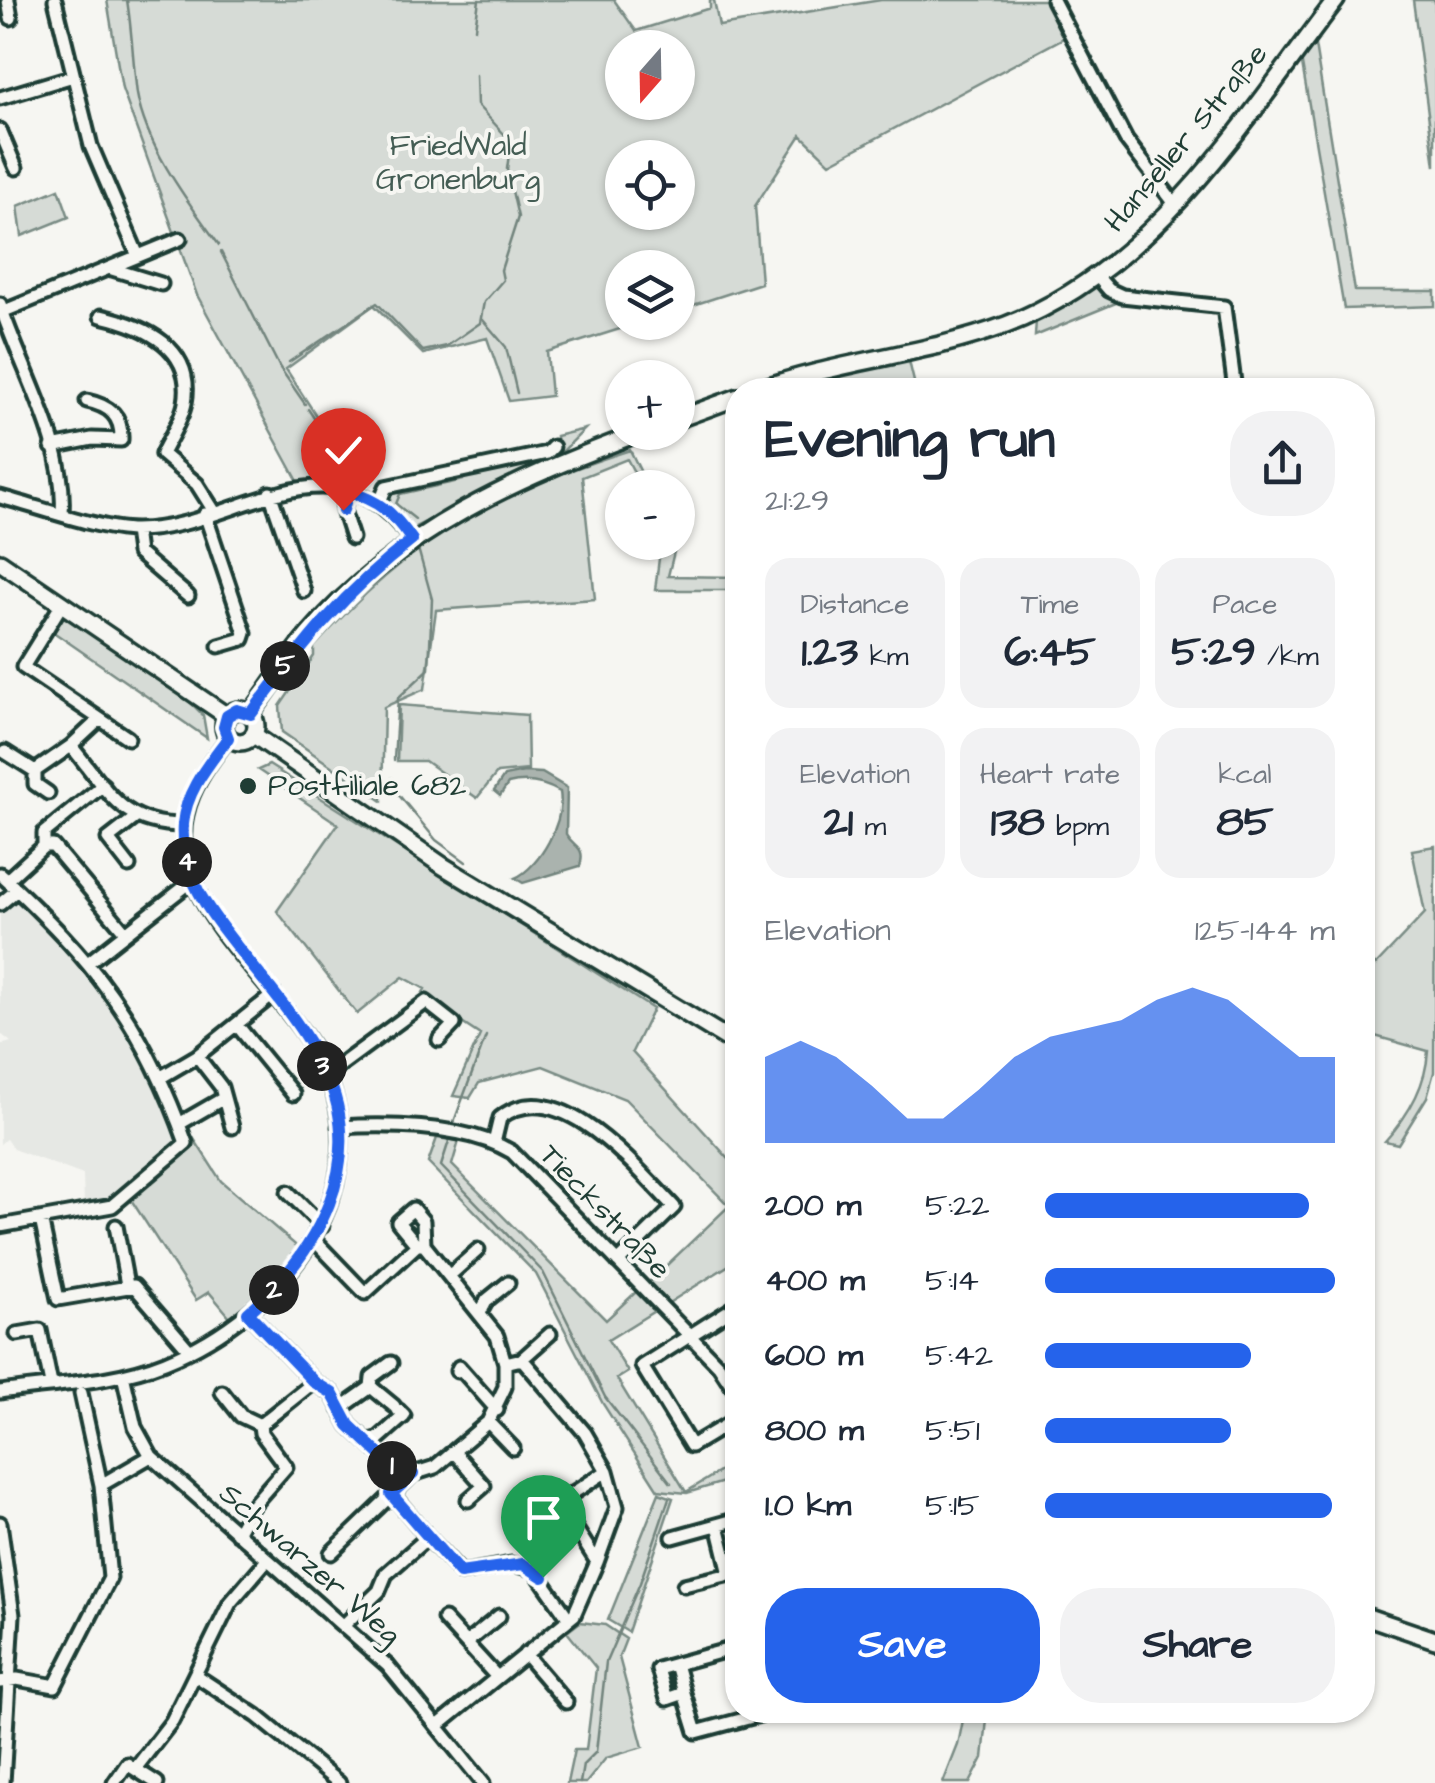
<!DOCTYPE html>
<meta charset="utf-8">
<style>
body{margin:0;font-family:"Architects Daughter",sans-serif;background:#f2f2f3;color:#1f2937;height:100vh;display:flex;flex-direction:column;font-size:38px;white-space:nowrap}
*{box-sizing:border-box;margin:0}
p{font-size:32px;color:#747a83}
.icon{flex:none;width:55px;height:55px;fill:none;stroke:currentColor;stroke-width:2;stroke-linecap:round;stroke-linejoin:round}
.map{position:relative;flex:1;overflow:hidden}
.details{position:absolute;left:725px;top:378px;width:650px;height:1345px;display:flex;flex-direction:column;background:#fff;border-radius:40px;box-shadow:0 2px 8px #0004}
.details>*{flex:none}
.needle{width:65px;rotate:200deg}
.buttons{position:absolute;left:605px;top:30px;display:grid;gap:20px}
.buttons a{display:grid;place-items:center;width:90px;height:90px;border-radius:50%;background:#fff;box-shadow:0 2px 8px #0004;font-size:50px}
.pin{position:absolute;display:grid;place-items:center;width:85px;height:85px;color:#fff;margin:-102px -42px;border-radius:50% 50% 50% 0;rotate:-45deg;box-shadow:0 0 10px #0007}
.pin .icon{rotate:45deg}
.km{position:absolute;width:50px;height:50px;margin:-25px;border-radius:50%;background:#222;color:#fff;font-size:28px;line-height:50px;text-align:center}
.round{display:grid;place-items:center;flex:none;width:105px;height:105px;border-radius:40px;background:#f2f2f3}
.overview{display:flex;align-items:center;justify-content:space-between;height:170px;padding:0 40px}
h1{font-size:55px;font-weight:800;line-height:75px}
.figures{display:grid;grid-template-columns:repeat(3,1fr);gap:15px;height:170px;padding:10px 40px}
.figures div{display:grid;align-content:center;border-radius:25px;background:#f2f2f3;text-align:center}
.figures b{font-size:42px;font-weight:800}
.figures small{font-size:28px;font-weight:400}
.figures p{font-size:28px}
.chart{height:280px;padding:20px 40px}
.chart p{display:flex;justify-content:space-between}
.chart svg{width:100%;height:180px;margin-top:10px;fill:#2563eb;opacity:.7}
.primary-button{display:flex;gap:20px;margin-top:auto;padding:20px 40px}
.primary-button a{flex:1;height:115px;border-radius:40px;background:#2563eb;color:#fff;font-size:40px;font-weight:800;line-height:115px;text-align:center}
.primary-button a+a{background:#f2f2f3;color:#1f2937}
ul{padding:0 40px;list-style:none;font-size:32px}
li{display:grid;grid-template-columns:160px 120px 1fr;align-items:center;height:75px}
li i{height:25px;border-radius:12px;background:#2563eb}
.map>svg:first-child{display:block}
</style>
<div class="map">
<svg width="1435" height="1783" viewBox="0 0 1435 1783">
<rect width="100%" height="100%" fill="#f6f6f2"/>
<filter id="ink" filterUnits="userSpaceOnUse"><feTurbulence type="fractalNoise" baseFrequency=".01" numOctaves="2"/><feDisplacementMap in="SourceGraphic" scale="20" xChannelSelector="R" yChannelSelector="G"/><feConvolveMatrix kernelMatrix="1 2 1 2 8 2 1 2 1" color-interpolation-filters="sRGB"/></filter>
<g filter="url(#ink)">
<!-- built -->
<path fill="#e6e8e4" d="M17 895 86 966 122 1016 157 1078 179 1140 108 1201 84 1205 83 1175 13 1149 6 1139 0 1144V1045L11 1042 1 1034 0 1023V908Z"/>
<!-- green -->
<path fill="#d6dbd6" stroke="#7a8c85" stroke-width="2.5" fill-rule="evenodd" d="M107 0H614L636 31 710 8V0H714L719 26 881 0H1050L1069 35 830 163 801 135 755 206 761 283 678 310V268H622V322L639 323 547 352 551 396 509 401 487 338 423 354 374 305 286 369 343 457 327 467 328 480 299 483 197 295 122 89ZM622 48H678V102H622ZM622 158H678V212H622Z
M1413 0H1435V166Z
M1314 39 1355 291H1435V306L1344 309 1301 58Z
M59 189 69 217 22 236 18 206Z
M1095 287 1128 298 1035 336 1036 320Z
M908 357 916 390H777Z
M585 429 561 453 411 529 387 499 392 492 557 452 556 436Z
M630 450 648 487H642L627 459 582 477 595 599 436 610 425 689 384 707 382 801 282 732 280 706 314 656V647C411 538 492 494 630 450Z
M661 543 676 544 668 576 737 577V590H655Z
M60 612 189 701 203 715 207 738 49 629Z
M399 705 527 715 528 770 497 773 477 798 425 761H397Z
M269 765 653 1009 632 1052 737 1168V1260L667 1304 647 1284 729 1206 625 1099 543 1066 479 1083 470 1098 453 1096 480 1035 421 996 425 989 403 977 357 1014 277 911 338 824 258 770Z
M1435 846 1434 1072 1427 1097 1398 1144 1385 1141C1408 1116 1426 1085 1428 1051L1375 1036 1363 1061V954L1376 965 1425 913 1412 850Z
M185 1125 221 1181 300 1249 270 1283 230 1317 209 1292 196 1300 128 1195 185 1146Z
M437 1138 459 1141 452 1165 606 1320 637 1291 656 1310 608 1340 628 1372 617 1379 686 1492 737 1461V1478L687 1493 658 1490 603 1404 536 1274 428 1163Z
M659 1493 673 1498 628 1632 608 1620Z
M580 1622 605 1625 626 1639 619 1657 643 1747 606 1758 586 1783H567L574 1750H586L596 1668 567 1632Z
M965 1710H988L983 1758 970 1783H943L958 1745Z"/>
<!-- water -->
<path fill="#aab3ae" stroke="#72847d" stroke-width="2.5" d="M524 772 542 773 567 788 566 834C574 848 586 846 580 866L523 883 515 878C540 867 565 821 560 792 543 782 526 779 508 784L500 796 494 791 504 776Z"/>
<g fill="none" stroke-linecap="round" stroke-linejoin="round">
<!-- stream -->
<path stroke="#72847d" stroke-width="2.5" d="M127 0C132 31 133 63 137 94 146 147 188 202 219 245
M475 28 479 0
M221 252 280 368 305 404
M483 320 506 347 517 393
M289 362 377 303 423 351 447 346 480 323 484 302 503 280 501 270 518 217 507 169 510 147 505 135 477 105 476 75
M308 409 337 453
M415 519 396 504 400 494 463 480
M394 760 398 698 429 669 432 599 419 552
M392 778 393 788 436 840 466 862
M452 1127 486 1036
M449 1141 441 1166 543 1272 605 1397 671 1483
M580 1783 583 1765 596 1752 606 1662 640 1583 669 1498"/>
<defs>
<path id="minor" d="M8 0 11 18
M55 0 91 146 138 256
M1053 0 1126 140 1175 204
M0 98 70 77
M0 130 16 168
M112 269 161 284
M1097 276 1109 290 1122 296 1224 307 1235 390
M0 304C21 370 67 443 62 513
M2 312 180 239
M101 316C145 326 195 348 185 403 182 420 169 439 162 454L197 484 214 511
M52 447 92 439 121 440C122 416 110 406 87 401
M348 491 343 510 352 538
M270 493 304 591
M0 497C36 506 100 530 135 530 237 530 330 427 412 540
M380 502 386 487 547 453 553 447
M205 514 245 633 243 639 219 646
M135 530 138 553 188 596
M62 604 23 667 128 738
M71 746 100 719
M5 752 35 771 71 746C108 790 120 825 183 825
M35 771V784L48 793
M44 846H53L125 932
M129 866 108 839 135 818
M0 874C93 960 143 1022 186 1143L112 1206 0 1226
M7 880 44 846V833L103 785
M0 904 17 890
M89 962 192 881
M237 1025 293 1094
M197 1056 221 1087 232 1127
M327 1075 426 1002 454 1024 439 1040
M163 1076 197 1056 274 994
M179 1124 224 1098
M339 1127C392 1124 466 1125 512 1152L719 1366 738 1395
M494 1143 500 1118C558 1071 639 1171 674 1207L618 1262
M288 1192 322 1226
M41 1219 58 1299 134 1286 190 1351
M116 1226 127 1285
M314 1240 365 1293 417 1245H424L497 1336 505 1363V1387L488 1422 435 1467 413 1474 331 1553
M417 1245 398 1222 413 1209 423 1221 424 1245
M450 1275 478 1250
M738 1305 642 1366 691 1446 738 1418
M248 1313 314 1382 332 1393 349 1425 392 1465 413 1474
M480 1313 487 1300 508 1283
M17 1334 40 1330 51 1384
M522 1359 550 1334
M505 1363 522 1359 585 1433 607 1471
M457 1371 459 1367 497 1410
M123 1375 135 1427 151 1456 388 1666 483 1783
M371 1387 372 1377 391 1363
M0 1392C54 1384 113 1383 165 1362 282 1315 389 1185 318 1056 282 992 204 932 187 862 174 811 200 776 229 737
M222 1392 241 1416 260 1425 261 1433 286 1467 252 1506 237 1533
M81 1393 101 1485
M340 1409 371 1387 394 1406
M488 1422 513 1448
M260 1425 314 1382
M367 1442 379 1438 404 1416 398 1410
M454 1452 484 1486 468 1500
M391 1493 428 1537
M0 1523 13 1615 3 1783
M673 1537 738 1519
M684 1585 730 1574 718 1525
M444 1619 497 1677
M344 1625 379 1591 386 1574 428 1537 461 1573 511 1564 534 1569 569 1619
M466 1643 499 1616
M525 1654 566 1702
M676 1664 684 1693 667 1699 658 1669 738 1647
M195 1675 257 1716 339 1783
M0 1682 17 1679 55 1686 110 1578 101 1485 151 1456
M684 1693 696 1732 778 1710
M440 1724 574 1615 597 1562 559 1502 607 1471 617 1507 597 1562
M135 1769 157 1783
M114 1783 127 1764 135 1769 172 1721 230 1603 267 1560"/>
<path id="major" d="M757 390C838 361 925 355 1006 325 1155 268 1243 121 1336 0
M678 419 738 397
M0 562 227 716
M224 726a16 16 0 1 1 32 0a16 16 0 1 1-32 0Z
M251 713C271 687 288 658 310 633 400 529 516 479 642 432
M254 735 443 866 738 1045
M1362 1615 1435 1640"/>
</defs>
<!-- minor casing -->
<use href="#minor" stroke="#1f3d34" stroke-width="19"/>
<!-- major casing -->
<use href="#major" stroke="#1f3d34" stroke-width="22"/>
<!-- minor -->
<use href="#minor" stroke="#f6f6f2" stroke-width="11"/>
<!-- major -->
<use href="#major" stroke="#f6f6f2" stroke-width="15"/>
</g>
</g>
<g fill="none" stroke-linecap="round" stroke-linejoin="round" filter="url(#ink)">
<defs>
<path id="route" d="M343 510 348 492C379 500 394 514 412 540 342 594 304 643 251 714L237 710 227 716 224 727 228 738C209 764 186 790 183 824 179 876 212 915 242 953 271 990 304 1027 325 1071 369 1163 317 1253 248 1313L314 1382 332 1393 349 1425 392 1466 413 1474 391 1494 460 1573 523 1564 543 1577"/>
</defs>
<!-- route casing -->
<use href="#route" stroke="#fff" stroke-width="20"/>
<!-- route -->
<use href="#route" stroke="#2563eb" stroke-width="12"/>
</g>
<!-- markers -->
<circle fill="#1f3d34" stroke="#f6f6f2" stroke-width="4" cx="248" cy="786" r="10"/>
<g text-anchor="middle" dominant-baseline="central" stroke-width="8" stroke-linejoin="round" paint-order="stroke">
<!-- street labels -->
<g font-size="30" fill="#1f3d34" stroke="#f6f6f2">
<text transform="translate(1186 138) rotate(-50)">Hanseller Straße</text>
<text transform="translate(605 1212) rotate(46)">Tieckstraße</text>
<text transform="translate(310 1564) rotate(41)">Schwarzer Weg</text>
</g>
<!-- park labels -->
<g font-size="30" fill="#445d54" stroke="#f6f6f2">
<text x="458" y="146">FriedWald<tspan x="458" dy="34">Gronenburg</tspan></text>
</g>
<!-- poi labels -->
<g font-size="30" fill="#1f3d34" stroke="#f6f6f2" text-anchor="start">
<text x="268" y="786">Postfiliale 682</text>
</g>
</g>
</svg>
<div class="buttons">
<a><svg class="needle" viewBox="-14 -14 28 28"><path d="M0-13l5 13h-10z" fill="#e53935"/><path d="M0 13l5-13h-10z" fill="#747a83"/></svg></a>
<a><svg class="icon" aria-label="locate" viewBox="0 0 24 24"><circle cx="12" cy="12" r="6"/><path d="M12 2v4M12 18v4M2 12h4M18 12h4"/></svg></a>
<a><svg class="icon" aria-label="layers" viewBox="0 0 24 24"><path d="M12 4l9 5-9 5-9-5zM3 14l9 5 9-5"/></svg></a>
<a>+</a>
<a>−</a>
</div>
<div class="pin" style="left:543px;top:1577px;background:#1e9e55"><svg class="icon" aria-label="arrive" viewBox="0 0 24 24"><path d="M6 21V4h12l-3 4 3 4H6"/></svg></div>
<div class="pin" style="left:343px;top:510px;background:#d93025"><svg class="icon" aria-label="check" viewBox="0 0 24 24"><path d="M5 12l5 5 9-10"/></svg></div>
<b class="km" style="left:392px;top:1466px">1</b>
<b class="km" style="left:274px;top:1290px">2</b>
<b class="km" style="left:322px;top:1066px">3</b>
<b class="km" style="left:187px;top:862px">4</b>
<b class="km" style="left:285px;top:666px">5</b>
<section class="details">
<div class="overview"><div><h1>Evening run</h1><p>21:29</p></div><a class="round"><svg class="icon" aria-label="share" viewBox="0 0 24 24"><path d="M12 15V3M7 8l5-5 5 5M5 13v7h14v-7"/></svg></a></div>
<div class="figures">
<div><p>Distance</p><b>1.23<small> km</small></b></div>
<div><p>Time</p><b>6:45</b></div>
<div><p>Pace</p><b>5:29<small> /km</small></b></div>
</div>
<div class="figures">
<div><p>Elevation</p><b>21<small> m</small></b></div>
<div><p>Heart rate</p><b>138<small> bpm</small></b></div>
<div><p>kcal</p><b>85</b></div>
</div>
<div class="chart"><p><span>Elevation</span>125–144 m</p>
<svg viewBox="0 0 160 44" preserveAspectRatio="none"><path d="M0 44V23L10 19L20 23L30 30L40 38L50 38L60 31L70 23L80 18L90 16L100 14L110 9L120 6L130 9L140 16L150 23L160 23V44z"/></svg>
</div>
<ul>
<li><b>200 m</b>5:22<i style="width:91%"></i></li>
<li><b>400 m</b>5:14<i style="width:100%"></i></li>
<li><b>600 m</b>5:42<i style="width:71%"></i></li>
<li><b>800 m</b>5:51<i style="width:64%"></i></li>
<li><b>1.0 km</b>5:15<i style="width:99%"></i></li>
</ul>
<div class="primary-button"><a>Save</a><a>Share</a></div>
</section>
</div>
